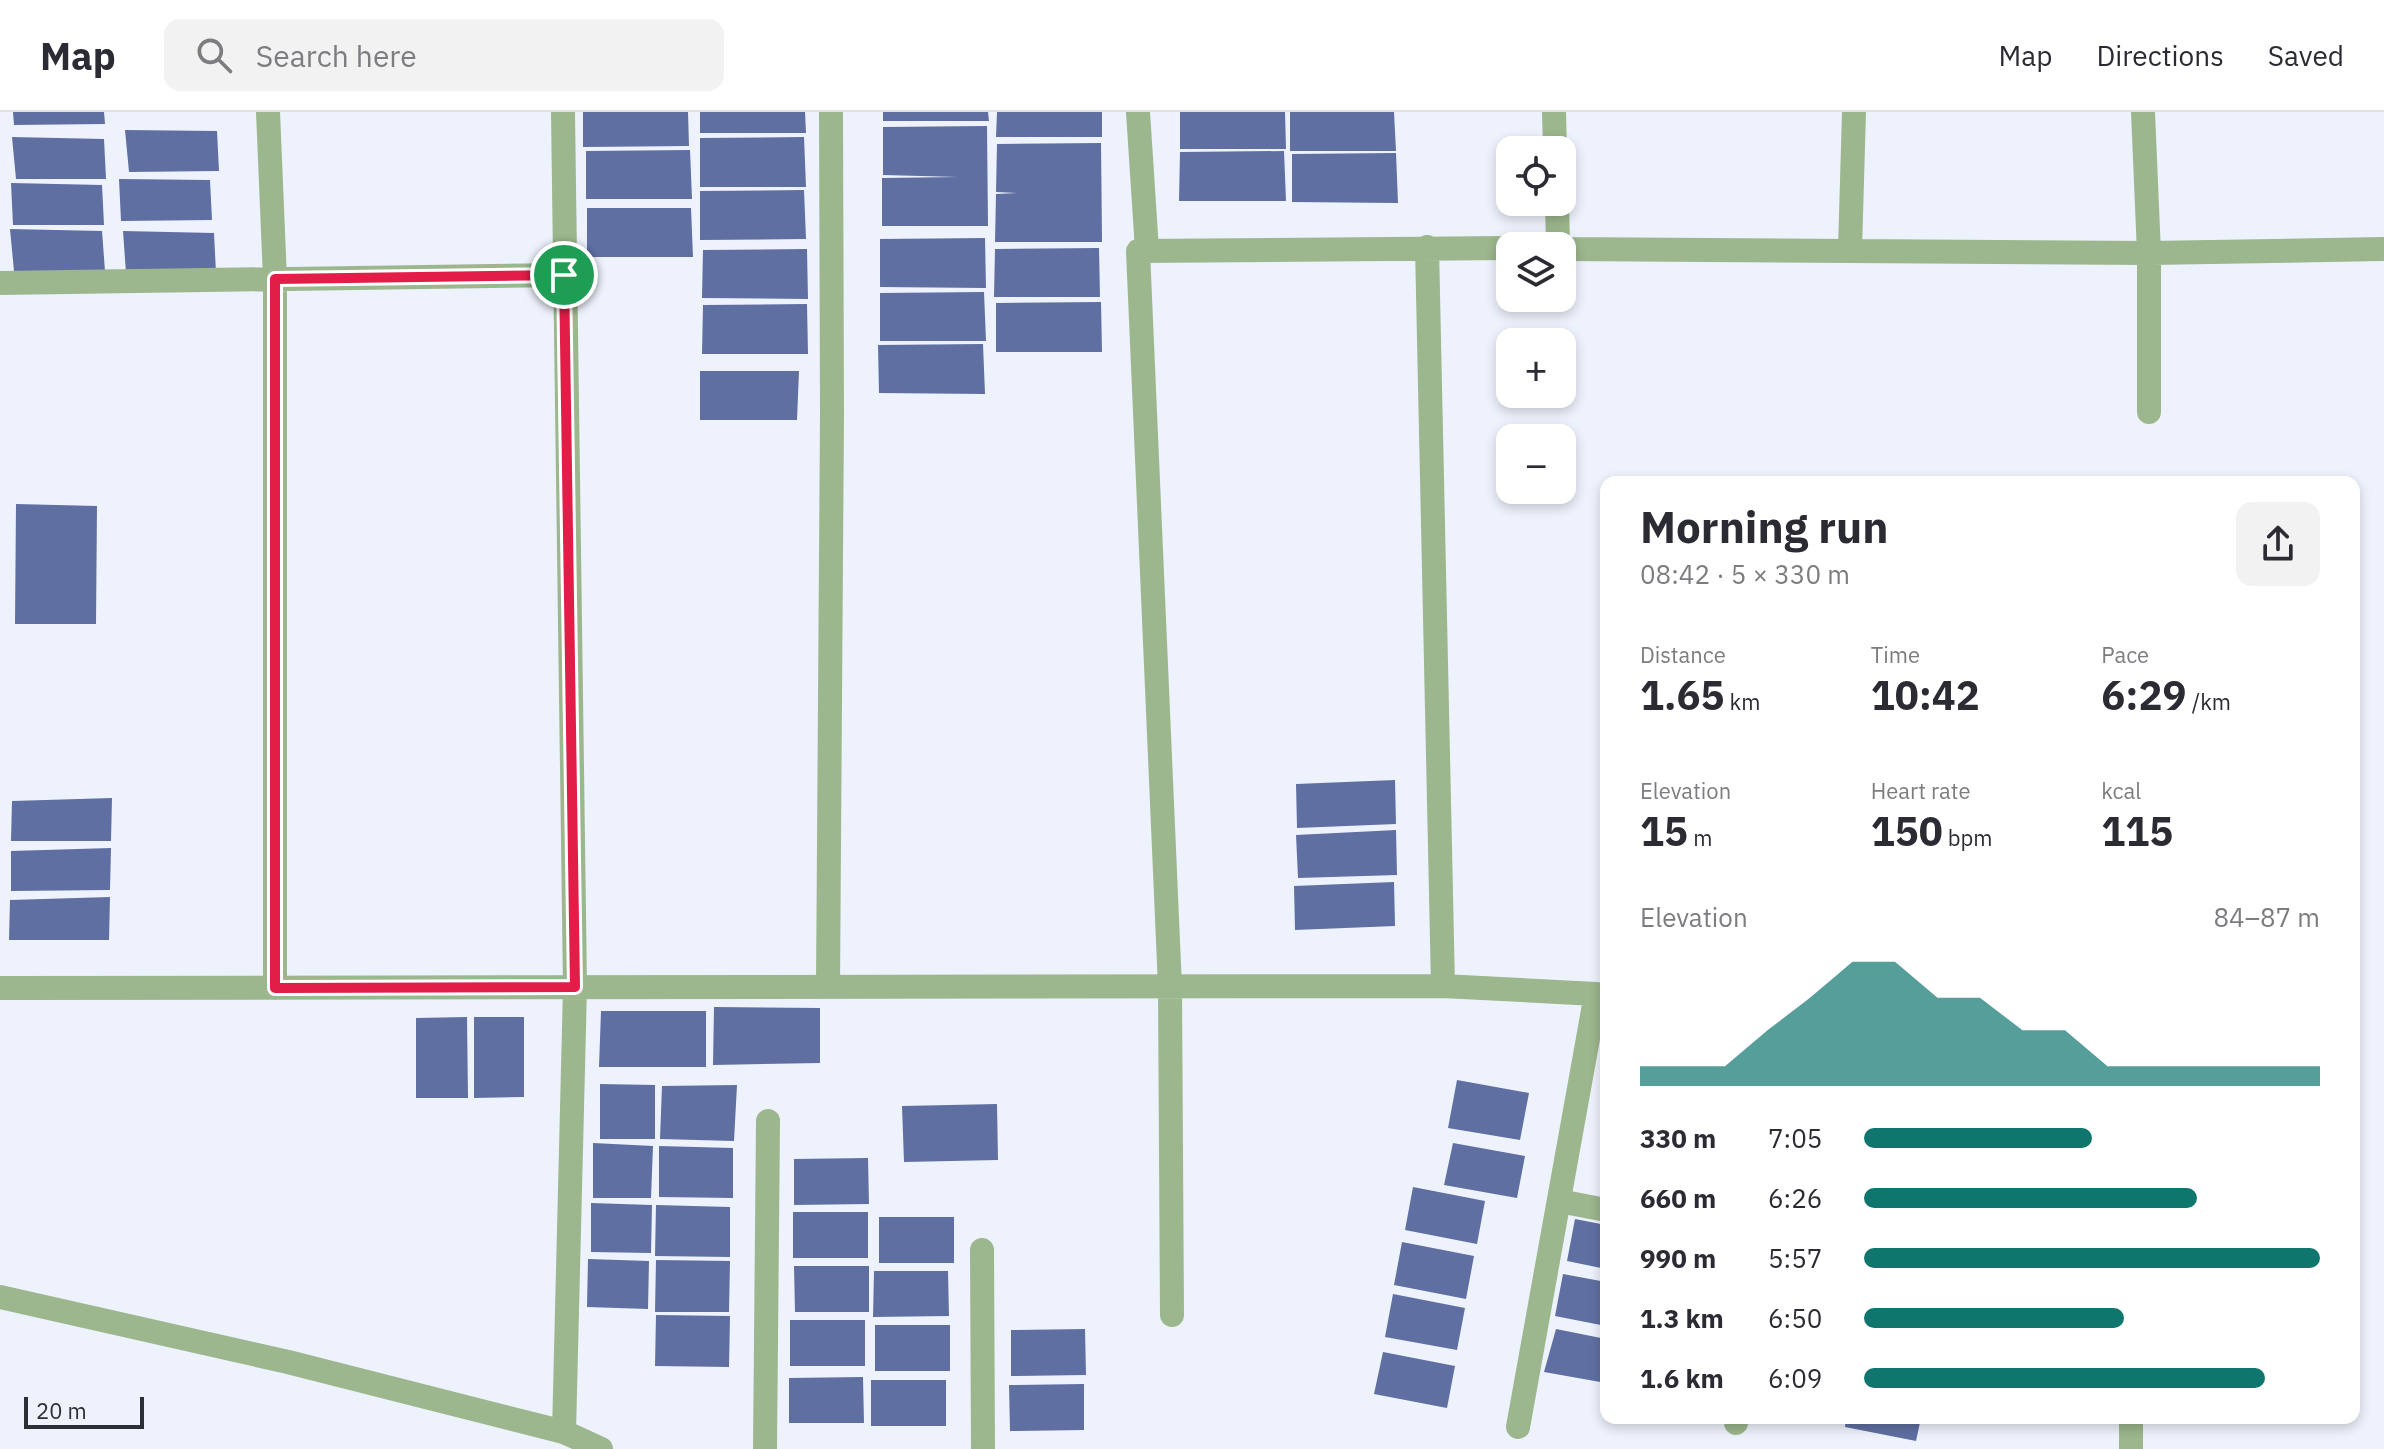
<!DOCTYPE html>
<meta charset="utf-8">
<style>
body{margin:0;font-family:"IBM Plex Sans",sans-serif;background:#f2f2f3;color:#2b2b33;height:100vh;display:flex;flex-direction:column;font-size:30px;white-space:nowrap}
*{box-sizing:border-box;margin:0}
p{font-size:26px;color:#7c7c81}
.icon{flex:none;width:44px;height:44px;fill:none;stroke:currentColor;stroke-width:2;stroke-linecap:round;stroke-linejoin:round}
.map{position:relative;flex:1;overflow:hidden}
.side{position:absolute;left:1600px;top:364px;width:760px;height:948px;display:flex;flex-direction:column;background:#fff;border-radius:16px;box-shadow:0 4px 12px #0003}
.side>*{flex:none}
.fabs{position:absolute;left:1496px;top:24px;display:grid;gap:16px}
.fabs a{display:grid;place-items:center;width:80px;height:80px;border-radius:16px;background:#fff;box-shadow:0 4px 12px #0003;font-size:40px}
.scale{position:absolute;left:24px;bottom:20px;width:120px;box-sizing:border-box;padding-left:8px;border:4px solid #2d2f36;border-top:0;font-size:22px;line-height:28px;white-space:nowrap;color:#2d2f36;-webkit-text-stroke:6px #eef2fc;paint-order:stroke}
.pin{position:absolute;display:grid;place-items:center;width:68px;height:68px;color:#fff;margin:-34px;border:4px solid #fff;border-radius:50%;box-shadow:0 2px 8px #0007}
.round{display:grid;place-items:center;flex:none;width:84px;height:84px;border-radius:16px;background:#f2f2f3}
.summary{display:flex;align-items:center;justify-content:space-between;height:136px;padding:0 40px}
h1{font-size:44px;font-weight:800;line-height:60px}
.metrics{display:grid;grid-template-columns:repeat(3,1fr);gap:12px;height:136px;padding:8px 40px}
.metrics div{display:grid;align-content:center}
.metrics b{font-size:40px;font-weight:800}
.metrics small{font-size:22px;font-weight:400}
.metrics p{font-size:22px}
.chart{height:224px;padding:16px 40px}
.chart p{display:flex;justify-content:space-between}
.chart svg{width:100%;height:144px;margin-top:8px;fill:#0f766e;opacity:.7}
ul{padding:0 40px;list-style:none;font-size:26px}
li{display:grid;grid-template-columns:128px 96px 1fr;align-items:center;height:60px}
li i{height:20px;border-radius:10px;background:#0f766e}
header{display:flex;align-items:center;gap:48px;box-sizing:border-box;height:112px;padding:0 40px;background:#fff;border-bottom:2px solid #e1e1e2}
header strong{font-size:38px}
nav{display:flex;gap:44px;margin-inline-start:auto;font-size:28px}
.search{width:560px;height:72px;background:#f2f2f3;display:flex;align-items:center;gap:20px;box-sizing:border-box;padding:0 28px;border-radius:16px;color:#7c7c81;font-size:30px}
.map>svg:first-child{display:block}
</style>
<header>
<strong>Map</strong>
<div class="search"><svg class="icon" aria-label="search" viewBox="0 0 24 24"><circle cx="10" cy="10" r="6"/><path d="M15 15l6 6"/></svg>Search here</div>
<nav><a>Map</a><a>Directions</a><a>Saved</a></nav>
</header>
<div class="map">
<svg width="2384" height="1337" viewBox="0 0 2384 1337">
<rect width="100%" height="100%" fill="#eef2fc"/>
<!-- building -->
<path fill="#5f6fa2" d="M13 0H104L105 12 14 13Z
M583 0H688L689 34 583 35Z
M700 0H805L806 21H700Z
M883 0H988L989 9H883Z
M997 0H1102V25H996Z
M1180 0H1285L1286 37H1180Z
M1290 0H1394L1396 39H1290Z
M987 14 988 114H882V66L958 65 883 63V15Z
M125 18 217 19 219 59 129 60Z
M12 25 104 27 106 67H16Z
M804 25 806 75H700V26Z
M1101 31 1102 130H995L996 82 1017 81 996 80 997 32Z
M690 38 692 87H586V39Z
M1284 39 1286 89H1179L1180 40Z
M1396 41 1398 91 1292 90V42Z
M119 67 210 68 212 108 121 109Z
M11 71 102 73 104 113H13Z
M804 78 806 127 700 128V79Z
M587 96H691L693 145H587Z
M10 117 102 119 105 159H14Z
M123 119 214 121 216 161H126Z
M985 126 986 176 880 175V127Z
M1099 136 1100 185H994L995 137Z
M807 137 808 187 702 186 703 138Z
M984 180 986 229H880V181Z
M1101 190 1102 240H996V191Z
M807 192 808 242H702L703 193Z
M983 232 985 282 879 281 878 233Z
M700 259H799L797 308H700Z
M16 392 97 394 96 512H15Z
M1395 668 1396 712 1297 716 1296 672Z
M112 686 111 729H11L12 689Z
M1396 718 1397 763 1298 766 1296 723Z
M111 736 110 778 11 779V739Z
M1394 770 1395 814 1295 818 1294 774Z
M110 785 109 828H9L10 788Z
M714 895 820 896V951L713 953Z
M601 899H706V955H599Z
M467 905 468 986H416V906Z
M474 905H524V985L474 986Z
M1457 968 1529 981 1520 1028 1448 1016Z
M600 972 655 973V1027H600Z
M737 973 734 1029 660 1027 662 974Z
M997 992 998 1048 904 1050 902 994Z
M593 1031 653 1034 651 1086H593Z
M1453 1031 1525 1044 1517 1086 1444 1073Z
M659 1034 733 1036V1086L659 1085Z
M868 1046 869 1092 794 1093V1047Z
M1413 1075 1485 1089 1477 1132 1405 1118Z
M591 1091 652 1093 651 1141 591 1140Z
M656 1093 730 1095V1145L655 1144Z
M793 1100H868V1146H793Z
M879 1105H954V1151H879Z
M1575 1107 1606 1113V1157L1567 1149Z
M1402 1130 1474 1144 1466 1187 1394 1173Z
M588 1147 649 1149 648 1197 587 1195Z
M656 1148 730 1149 729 1200H655Z
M794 1154H869V1200H795Z
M874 1159H948L949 1204 873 1205Z
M1563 1162 1606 1170V1214L1555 1204Z
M1393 1182 1465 1196 1457 1238 1385 1225Z
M656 1203 730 1204 729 1255 655 1254Z
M790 1208H865V1254H790Z
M875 1213H950V1259H875Z
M1085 1217 1086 1263 1011 1264V1218Z
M1556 1217 1606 1227V1271L1544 1260Z
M1383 1240 1455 1254 1447 1296 1374 1282Z
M863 1265 864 1311H789V1266Z
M871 1268H946V1314H871Z
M1084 1272V1318L1010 1319 1009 1273Z
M1846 1306H1921L1916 1329 1845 1315Z"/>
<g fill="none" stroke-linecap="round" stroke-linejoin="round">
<!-- minor -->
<path stroke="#9cb68d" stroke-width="24" d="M268 0 275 167V876
M563 0 575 875 564 1320
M1138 0 1147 138
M1554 0 1555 38
M2143 0 2149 141V300
M1557 90 1558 134
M1562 137 2149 141 2384 137
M1850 138 1854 0
M0 171 564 163
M1443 874 1596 882 1518 1315
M828 875 832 302 831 0
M0 876 1443 874 1427 135
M1559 1089 1606 1098
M982 1138 983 1337
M1172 1203 1170 875 1138 139 1510 136
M1736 1311 1737 1306
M765 1337 768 1009
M2131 1337V1306"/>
<!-- tertiary -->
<path stroke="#9cb68d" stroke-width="24" d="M0 1185 288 1250 564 1320 601 1337"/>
</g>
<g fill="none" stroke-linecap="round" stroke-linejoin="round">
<defs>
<path id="route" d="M564 163 575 875 275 876V167Z"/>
</defs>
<!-- route casing -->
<use href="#route" stroke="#fff" stroke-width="16"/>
<!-- route -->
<use href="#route" stroke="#e11d48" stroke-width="10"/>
</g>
</svg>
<div class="fabs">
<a><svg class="icon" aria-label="locate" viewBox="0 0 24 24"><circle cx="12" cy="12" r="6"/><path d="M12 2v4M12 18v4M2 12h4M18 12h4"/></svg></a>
<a><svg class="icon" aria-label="layers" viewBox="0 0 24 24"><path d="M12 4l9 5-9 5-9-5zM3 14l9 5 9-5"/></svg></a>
<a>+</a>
<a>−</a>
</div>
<div class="scale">20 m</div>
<div class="pin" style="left:564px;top:163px;background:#1e9e55"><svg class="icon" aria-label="arrive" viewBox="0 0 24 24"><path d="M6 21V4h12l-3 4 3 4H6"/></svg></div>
<section class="side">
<div class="summary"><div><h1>Morning run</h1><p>08:42 · 5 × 330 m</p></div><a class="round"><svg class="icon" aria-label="share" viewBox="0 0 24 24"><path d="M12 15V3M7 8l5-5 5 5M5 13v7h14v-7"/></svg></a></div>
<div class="metrics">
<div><p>Distance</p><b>1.65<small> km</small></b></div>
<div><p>Time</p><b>10:42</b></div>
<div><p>Pace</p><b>6:29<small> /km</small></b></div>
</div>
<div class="metrics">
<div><p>Elevation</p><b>15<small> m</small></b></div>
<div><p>Heart rate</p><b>150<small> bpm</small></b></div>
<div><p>kcal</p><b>115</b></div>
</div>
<div class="chart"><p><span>Elevation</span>84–87 m</p>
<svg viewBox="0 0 160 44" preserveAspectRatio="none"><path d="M0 44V38L10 38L20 38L30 27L40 17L50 6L60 6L70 17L80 17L90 27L100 27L110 38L120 38L130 38L140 38L150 38L160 38V44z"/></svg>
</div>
<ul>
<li><b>330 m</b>7:05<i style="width:50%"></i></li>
<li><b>660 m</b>6:26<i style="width:73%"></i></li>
<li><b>990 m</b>5:57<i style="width:100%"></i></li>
<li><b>1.3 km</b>6:50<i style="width:57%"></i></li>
<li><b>1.6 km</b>6:09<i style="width:88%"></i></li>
</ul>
</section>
</div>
